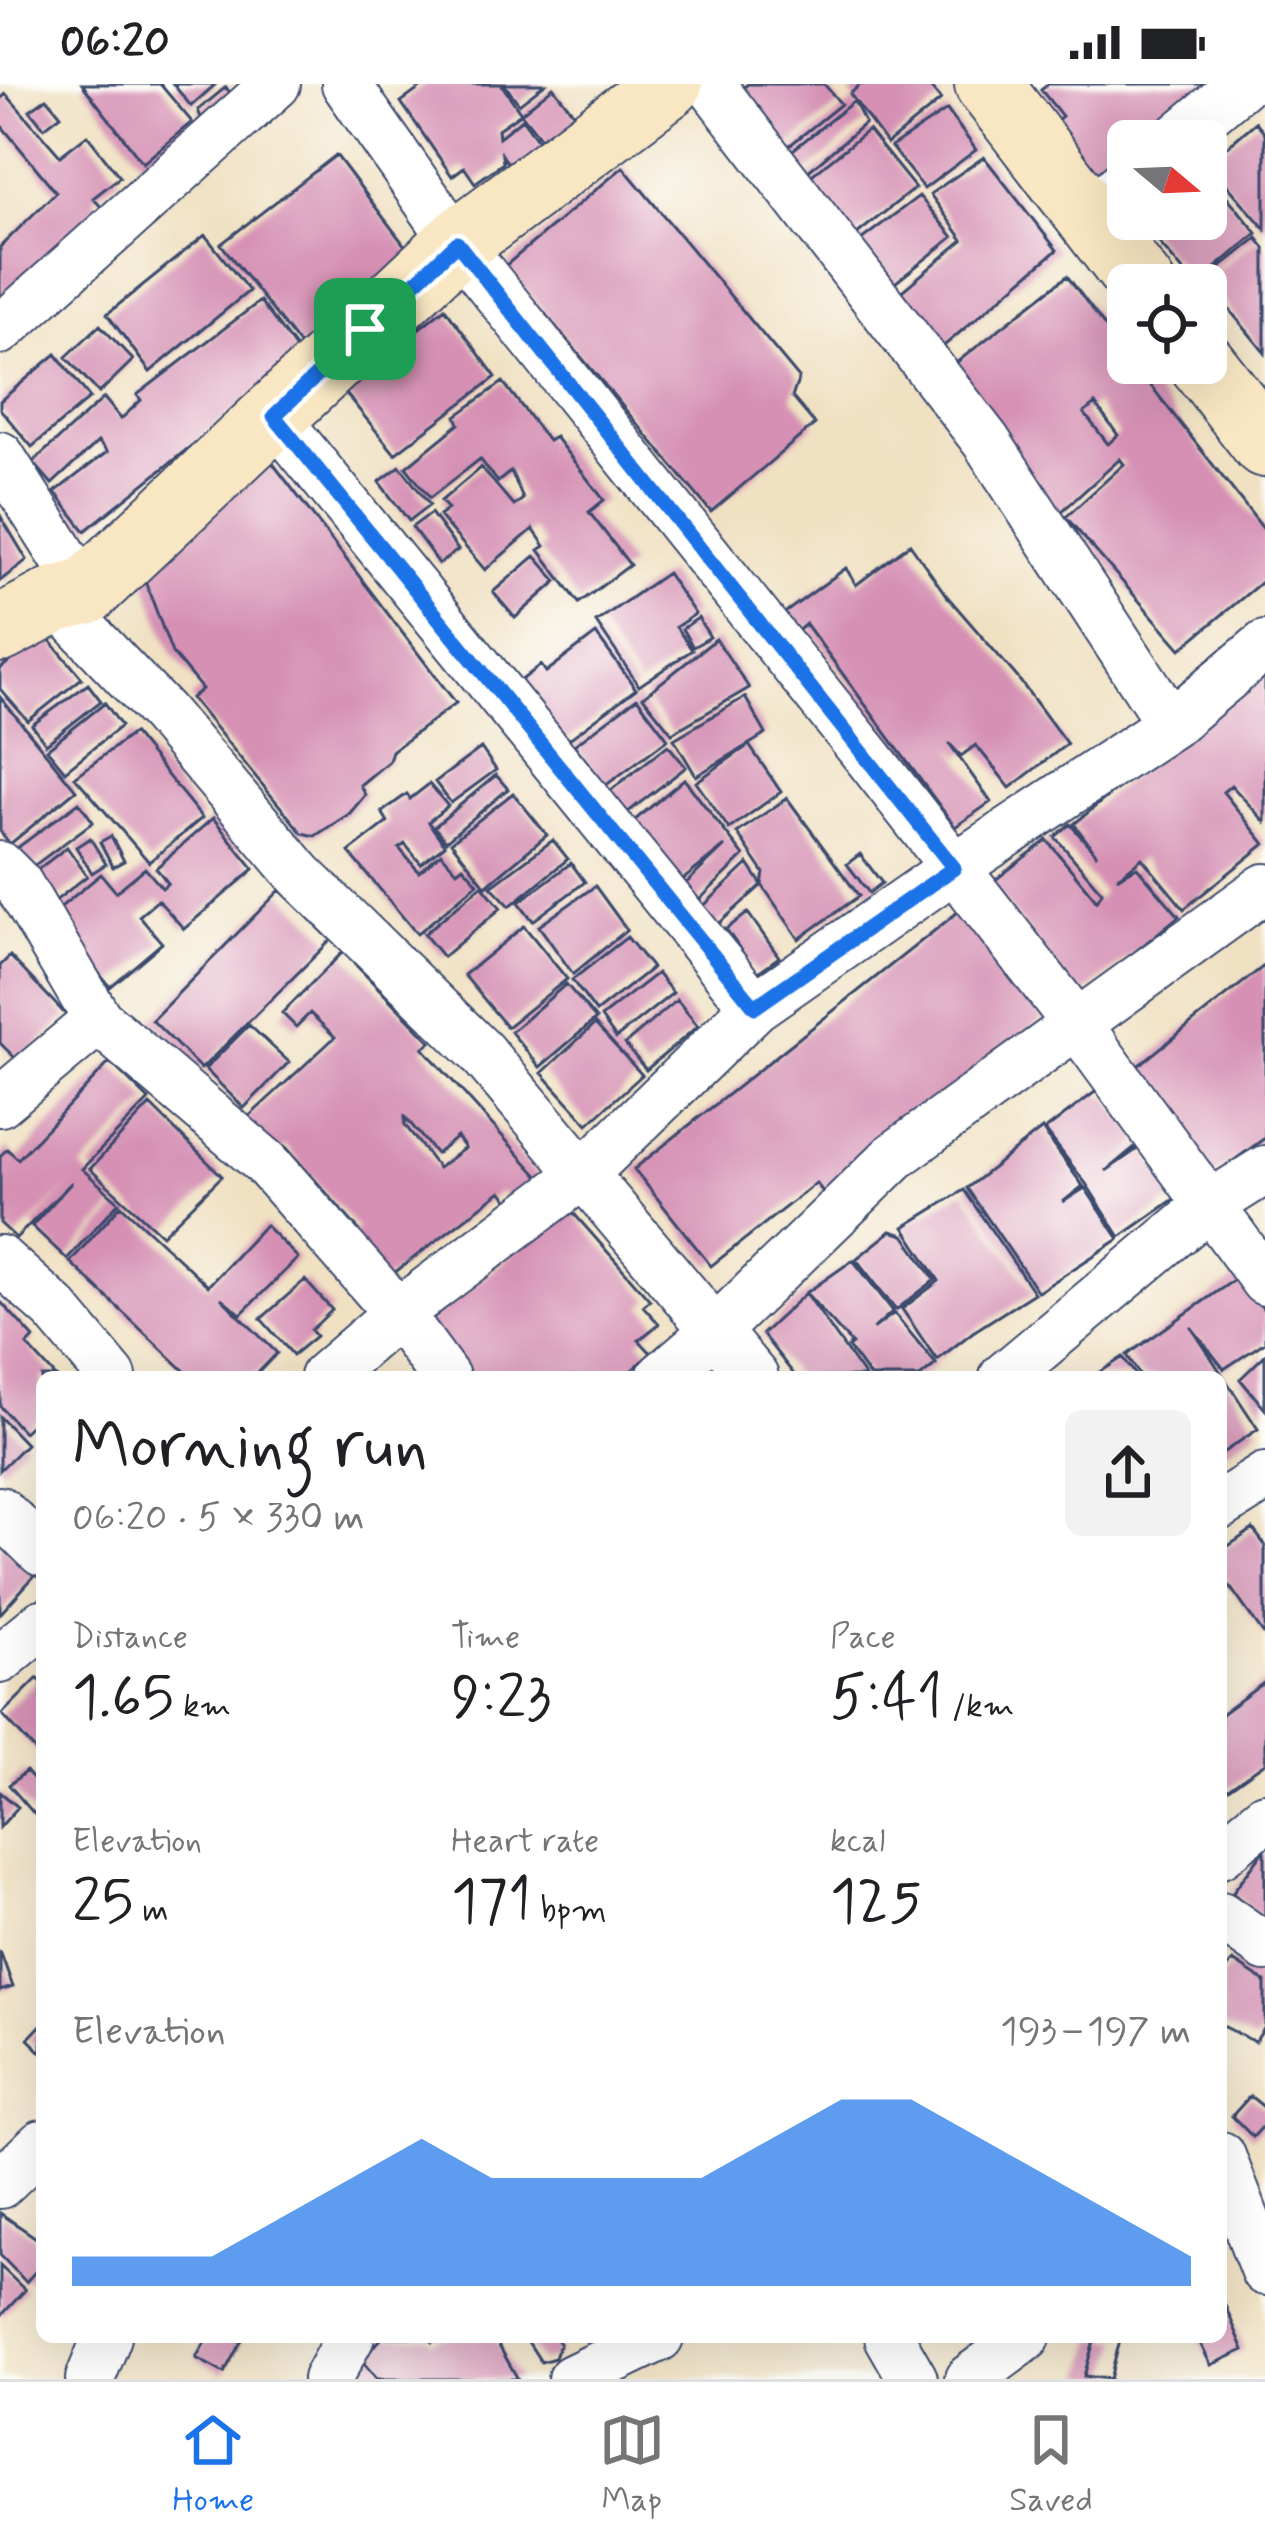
<!DOCTYPE html>
<meta charset="utf-8">
<style>
body{margin:0;font-family:Mynerve,sans-serif;background:#f2f2f2;color:#202124;height:100vh;display:flex;flex-direction:column;font-size:45px;white-space:nowrap}
*{box-sizing:border-box;margin:0}
p{font-size:39px;color:#757577}
.icon{flex:none;width:66px;height:66px;fill:none;stroke:currentColor;stroke-width:2;stroke-linecap:round;stroke-linejoin:round}
.map{position:relative;flex:1;overflow:hidden}
.sheet{position:absolute;left:36px;top:1287px;width:1191px;height:972px;display:flex;flex-direction:column;background:#fff;border-radius:18px;box-shadow:0 12px 48px #0002}
.sheet>*{flex:none}
.needle{width:78px;rotate:109deg}
.controls{position:absolute;left:1107px;top:36px;display:grid;gap:24px}
.controls a{display:grid;place-items:center;width:120px;height:120px;border-radius:18px;background:#fff;box-shadow:0 12px 48px #0002;font-size:60px}
.pin{position:absolute;display:grid;place-items:center;width:102px;height:102px;color:#fff;margin:-51px;border-radius:24px;box-shadow:0 6px 18px #0006}
.round{display:grid;place-items:center;flex:none;width:126px;height:126px;border-radius:18px;background:#f2f2f2}
.head{display:flex;align-items:center;justify-content:space-between;height:204px;padding:0 36px}
h1{font-size:66px;font-weight:600;line-height:90px}
.figures{display:grid;grid-template-columns:repeat(3,1fr);gap:18px;height:204px;padding:12px 36px}
.figures div{display:grid;align-content:center}
.figures b{font-size:60px;font-weight:600}
.figures small{font-size:33px;font-weight:400}
.figures p{font-size:33px}
.chart{height:336px;padding:24px 36px}
.chart p{display:flex;justify-content:space-between}
.chart svg{width:100%;height:216px;margin-top:12px;fill:#1a73e8;opacity:.7}
.status{display:flex;justify-content:space-between;align-items:center;height:84px;padding:0 60px;background:#fff;direction:ltr}
.status svg{height:33px;fill:currentColor}
.dock{display:flex;justify-content:space-around;align-items:center;height:168px;border-top:3px solid #e0e0e0;background:#fff;font-size:33px;color:#757577}
.dock a{display:grid;justify-items:center;gap:6px}
.dock .current{color:#1a73e8}
.map>svg:first-child{display:block}
</style>
<div class="status"><b>06:20</b><svg viewBox="0 0 49 12"><path d="M0 12V9h3v3zM5 12V6h3v6zM10 12V3h3v9zM15 12V0h3v12zM26 1h20v11H26zM47 4h2v5h-2z"/></svg></div>
<div class="map">
<svg width="1265" height="2295" viewBox="0 0 1265 2295">
<rect width="100%" height="100%" fill="#fdfcf7"/>
<filter id="ink" filterUnits="userSpaceOnUse"><feTurbulence type="fractalNoise" baseFrequency=".00833" numOctaves="2"/><feDisplacementMap in="SourceGraphic" scale="24" xChannelSelector="R" yChannelSelector="G"/><feConvolveMatrix kernelMatrix="1 2 1 2 8 2 1 2 1" color-interpolation-filters="sRGB"/></filter>
<filter id="wash" filterUnits="userSpaceOnUse"><feTurbulence type="fractalNoise" baseFrequency=".004" numOctaves="4" result="noise"/><feDisplacementMap in="SourceGraphic" scale="48" xChannelSelector="R" yChannelSelector="G"/><feGaussianBlur stdDeviation="2.7" result="paint"/><feColorMatrix in="noise" values="0 0 0 0 0 0 0 0 0 0 0 0 0 0 0 0 0 1.4 0 .05"/><feComposite in="paint" operator="in"/></filter>
<g filter="url(#wash)">
<rect width="100%" height="100%" fill="#f0e1c3"/>
<g id="blocks">
<!-- building -->
<path fill="#d590b4" fill-rule="evenodd" d="M82 0H160L192 38 143 79Z
M173 0H216L191 22Z
M426 0H501L521 29 498 45 499 53 522 35 551 74 521 97 502 71 503 79 475 99 464 83 452 92 401 18Z
M504 0H545L519 20Z
M748 0H824L841 20 784 66 740 6Z
M861 0H928L941 16 887 60 850 10Z
M1048 0H1221L1161 57H1128V84L1096 111 1045 47 1062 32 1041 6Z
M226 3 233 14 204 41 198 26Z
M553 3 590 50 558 76 521 29Z
M6 10 60 72 87 51 120 93 93 114 101 123 0 217V163L56 108 0 40V15Z
M47 14 61 31 44 44 30 26Z
M854 17 865 39 805 90 789 69Z
M947 26 976 66 924 105 891 63Z
M1256 38 1265 49V145L1208 79Z
M868 46 915 104 847 158 803 98Z
M336 71 418 179 304 267 221 160Z
M984 73 1057 166 932 272 891 216 963 156 930 110Z
M623 83 799 294 792 313 815 340 711 428 505 182Z
M1206 87 1257 149 1195 201 1139 135H1206Z
M919 112 953 153 881 210 849 165Z
M205 151 249 207 150 288 107 230Z
M1257 154 1265 164V269L1205 196Z
M1067 192 1128 273V279H1133L1265 447V495L1181 565 1066 433 1124 380 1120 375 1060 429 947 286ZM1095 320 1118 351 1108 360 1084 329Z
M260 217 302 273 85 447 55 408 107 368 98 358 52 400 33 378 104 314 121 335 141 316 137 311Z
M445 224 496 293 395 370 342 305Z
M100 241 133 276 99 309 66 273Z
M56 270 90 314 32 363 0 325V317Z
M503 298 548 357 555 353 604 416 589 428 630 481 579 519 539 466 545 462 533 445 485 486 439 432 448 425 441 417 481 383 514 422 523 415 511 387 498 398 480 375 430 414 406 383 459 340 456 332Z
M268 373 456 619 392 667 389 677 360 701 365 711 349 730 315 752 302 749 191 614 202 605 172 569 138 478Z
M400 382 430 421 409 437 379 398Z
M431 429 458 466 439 480 412 443Z
M0 431 27 476 0 497Z
M910 460 946 511 1017 593 1067 660 1010 704 976 661 961 672 949 659 991 718 955 743 806 540 789 554 775 536 846 484 856 501Z
M535 472 557 497 515 534 493 508Z
M667 489 695 530 676 543 692 566 639 602 596 538Z
M698 534 710 553 693 563 682 545Z
M44 549 82 594 28 637 0 605V585Z
M596 550 636 605 560 662 515 601 541 581 546 588Z
M716 555 749 604 672 649 643 613Z
M1265 578V738L1231 701 1223 708 1265 760 1184 825 1142 774 1117 794 1137 783 1179 832 1080 913 990 800 1047 756 1097 817 1102 808 1055 753 1070 740 1097 771 1074 740 1226 615Z
M88 600 101 617 46 660 32 641Z
M0 613 76 706 10 760 0 747Z
M745 613 766 650 696 692 674 655Z
M637 614 668 655 605 702 574 661Z
M105 619 121 642 65 687 47 665Z
M133 649 202 734 149 778 75 693Z
M668 661 686 683 618 736 601 714Z
M749 661 781 708 729 745 696 698Z
M481 664 496 686 451 719 435 698Z
M496 691 508 705 446 757 434 743Z
M684 695 744 772 688 827 673 812 725 762 670 806 622 747Z
M429 700 448 722 428 738 445 761 421 780 405 760 399 764 419 788 441 769 457 787 463 782 478 799 417 850 349 768 388 738 382 728 407 710 410 715Z
M513 709 547 751 486 802 451 758Z
M787 714 859 812 799 855 762 801 764 789 737 749Z
M79 718 93 738 31 784 17 764Z
M213 734 254 785 184 845 158 816 139 832 162 859 110 903 51 831 101 790 116 808 145 784 162 804 168 799 156 784Z
M111 752 124 777 113 783 100 758Z
M90 754 106 780 92 789 76 763Z
M553 756 568 775 510 822 491 802Z
M67 763 87 792 49 822 27 794Z
M860 770 882 799 869 809 847 780Z
M571 779 585 798 533 837 519 818Z
M748 780 762 801 705 852 692 833Z
M482 801 501 824 443 873 424 850Z
M595 802 627 846 573 890 539 842Z
M280 806 331 856 201 985 152 936Z
M963 824 1043 935 991 974 827 1113 816 1099 711 1182 634 1085Z
M748 829 779 873 757 889 726 845Z
M524 842 567 895 507 943 464 891Z
M627 853 652 884 596 928 572 896Z
M343 868 431 958 423 964 541 1095 512 1120 501 1107 381 1199 347 1153 358 1145 285 1062 276 1071 244 1037 335 953 310 929 296 943 282 929ZM405 1033 436 1070 457 1053 465 1064 438 1084 405 1041Z
M10 872 67 932 19 978 0 959V882Z
M1265 881V1054L1211 1093 1129 989Z
M657 889 673 909 616 954 601 933Z
M566 900 596 935 540 983 511 948Z
M677 916 698 942 646 986 625 960Z
M595 940 642 991 588 1040 542 989Z
M249 941 289 978 244 1024 205 985Z
M110 978 149 1016 82 1085 119 1118 67 1175 32 1142 72 1098 16 1154 0 1139V1072L7 1065 18 1075Z
M1095 1008 1108 1014 1141 1058 1106 1087 1143 1061 1177 1113 1120 1153 1087 1101 1045 1046Z
M150 1021 222 1092 162 1151 90 1085Z
M1042 1045 1083 1102 1063 1118 1085 1104 1119 1155 1038 1208 967 1104Z
M964 1106 1034 1209 973 1248 937 1276 902 1225 939 1197 904 1143Z
M121 1121 208 1202 265 1141 298 1174 241 1230 221 1214 277 1269 254 1293H191L70 1178Z
M569 1124 650 1216 643 1222 659 1240 639 1256 651 1269 624 1293H464L423 1242Z
M891 1147 904 1151 935 1196 896 1226 856 1175Z
M853 1176 893 1227 873 1245 894 1229 936 1280 920 1293H870L848 1263 852 1260 806 1209Z
M1238 1193 1265 1227V1258L1224 1285 1191 1243 1258 1345 1221 1370V1293H1141L1127 1271Z
M305 1196 332 1226 311 1246 316 1252 293 1271 261 1235Z
M806 1209 848 1269 865 1293H796L762 1250Z
M0 1217 34 1254 27 1261 56 1293H42V1331L23 1348 0 1322Z
M1265 1271V1325L1240 1295Z
M1123 1273 1137 1293H1093Z
M0 1333 26 1360 0 1386Z
M1253 1445 1265 1461V1552L1221 1490V1467Z
M0 1459 35 1491 0 1530Z
M38 1594 42 1599V1674L2 1630Z
M1265 1598V1679L1227 1706 1221 1698V1630Z
M26 1687 42 1706V1739L9 1701Z
M0 1708 18 1723 0 1743Z
M1265 1765V1847L1257 1829 1232 1809Z
M0 1867 13 1903 0 1907Z
M1233 1877 1265 1898V1943L1255 1958 1221 1941V1894Z
M42 1940V1969L28 1955Z
M1250 2012 1265 2024V2040L1253 2053 1232 2032Z
M0 2129 42 2158V2180L26 2198 0 2171Z
M0 2182 25 2206 0 2233Z
M1221 2212 1244 2266 1211 2281 1197 2253H1221Z
M208 2253 242 2256 224 2289 196 2274Z
M383 2253H428L432 2258 442 2253H494L518 2295H377L361 2276Z
M525 2253H556L560 2260 555 2274 541 2278Z
M1095 2253 1120 2256 1110 2295 1084 2292Z"/>
</g>
</g>
<g filter="url(#ink)">
<use href="#blocks" fill-opacity="0" stroke="#3b4a6d" stroke-width="3"/>
<g fill="none" stroke-linecap="round" stroke-linejoin="round">
<defs>
<path id="street" d="M346 0 457 159 869 674 1077 940 1265 1197
M710 0 986 357 1171 640
M1174 57 1242 0
M1087 130 1128 96
M0 246 276 0
M274 332 755 923
M0 372 86 508
M55 516 162 628 300 791 481 968 754 1293
M0 782 18 800 98 936 266 1079 398 1229 445 1293
M0 1018 98 936
M0 1176 56 1226 112 1293
M324 1293 398 1229 582 1091 755 923 954 784 1171 640 1265 561
M661 1293 716 1246 896 1071 1265 804
M1004 1293 1208 1122 1265 1086
M1221 1421 1265 1393
M0 1427 42 1468
M0 1575 42 1540
M1221 1769 1265 1733
M1221 1832 1265 1863
M1221 2072 1265 2187
M0 2100 42 2060
M889 2253 913 2295
M90 2295 107 2253
M327 2295 350 2253
M572 2295 659 2253
M969 2295 1026 2253"/>
<path id="secondary" d="M988 0 1142 201
M1202 279 1265 360
M0 545 55 516 86 508 457 159 669 0"/>
</defs>
<!-- street casing -->
<use href="#street" stroke="#3b4a6d" stroke-width="52"/>
<!-- secondary casing -->
<use href="#secondary" stroke="#3b4a6d" stroke-width="70"/>
<!-- street -->
<use href="#street" stroke="#fff" stroke-width="48"/>
<!-- secondary -->
<use href="#secondary" stroke="#f9e7c3" stroke-width="66"/>
</g>
</g>
<g fill="none" stroke-linecap="round" stroke-linejoin="round" filter="url(#ink)">
<defs>
<path id="route" d="M457 159 954 784 755 923 274 332Z"/>
</defs>
<!-- route casing -->
<use href="#route" stroke="#fff" stroke-width="24"/>
<!-- route -->
<use href="#route" stroke="#1a73e8" stroke-width="15"/>
</g>
</svg>
<div class="controls">
<a><svg class="needle" viewBox="-14 -14 28 28"><path d="M0-13l5 13h-10z" fill="#e53935"/><path d="M0 13l5-13h-10z" fill="#757577"/></svg></a>
<a><svg class="icon" aria-label="locate" viewBox="0 0 24 24"><circle cx="12" cy="12" r="6"/><path d="M12 2v4M12 18v4M2 12h4M18 12h4"/></svg></a>
</div>
<div class="pin" style="left:365px;top:245px;background:#1e9e55"><svg class="icon" aria-label="arrive" viewBox="0 0 24 24"><path d="M6 21V4h12l-3 4 3 4H6"/></svg></div>
<section class="sheet">
<div class="head"><div><h1>Morning run</h1><p>06:20 · 5 × 330 m</p></div><a class="round"><svg class="icon" aria-label="share" viewBox="0 0 24 24"><path d="M12 15V3M7 8l5-5 5 5M5 13v7h14v-7"/></svg></a></div>
<div class="figures">
<div><p>Distance</p><b>1.65<small> km</small></b></div>
<div><p>Time</p><b>9:23</b></div>
<div><p>Pace</p><b>5:41<small> /km</small></b></div>
</div>
<div class="figures">
<div><p>Elevation</p><b>25<small> m</small></b></div>
<div><p>Heart rate</p><b>171<small> bpm</small></b></div>
<div><p>kcal</p><b>125</b></div>
</div>
<div class="chart"><p><span>Elevation</span>193–197 m</p>
<svg viewBox="0 0 160 44" preserveAspectRatio="none"><path d="M0 44V38L10 38L20 38L30 30L40 22L50 14L60 22L70 22L80 22L90 22L100 14L110 6L120 6L130 14L140 22L150 30L160 38V44z"/></svg>
</div>
</section>
</div>
<nav class="dock">
<a class="current"><svg class="icon" aria-label="home" viewBox="0 0 24 24"><path d="M3 11l9-7 9 7M6 9v11h12V9"/></svg>Home</a>
<a><svg class="icon" aria-label="map" viewBox="0 0 24 24"><path d="M3 6l6-2 6 2 6-2v14l-6 2-6-2-6 2zM9 4v14M15 6v14"/></svg>Map</a>
<a><svg class="icon" aria-label="saved" viewBox="0 0 24 24"><path d="M7 4h10v16l-5-4-5 4z"/></svg>Saved</a>
</nav>
